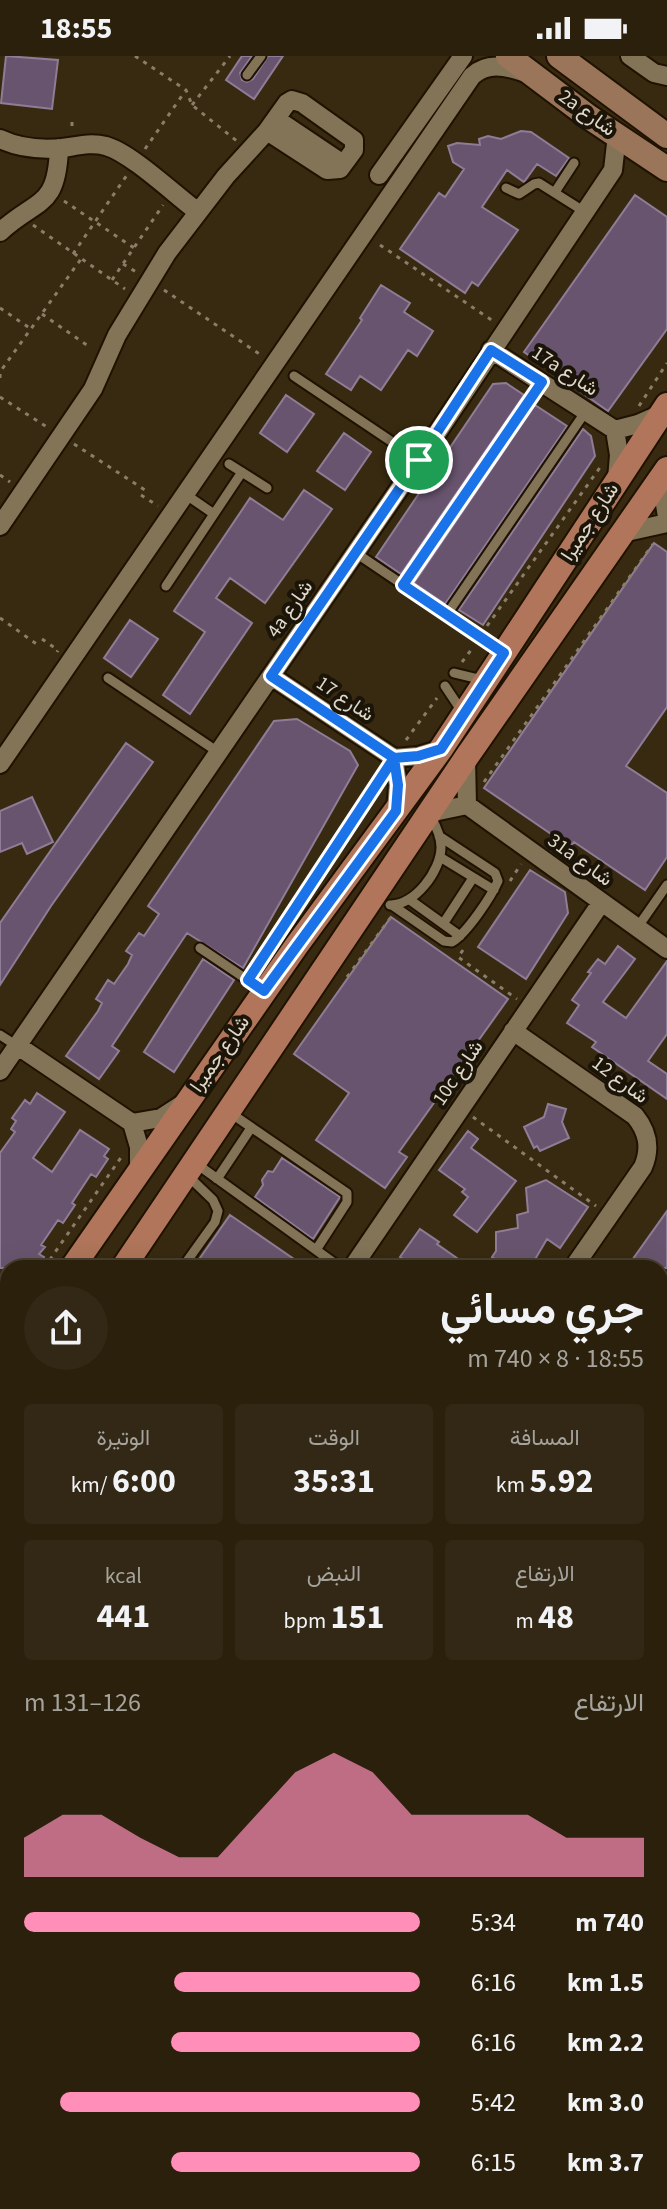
<!DOCTYPE html>
<html lang="ar">
<meta charset="utf-8">
<style>
body{margin:0;font-family:"Source Sans 3",Vazirmatn,sans-serif;background:#322815;color:#f1f3f6;direction:rtl;height:100vh;display:flex;flex-direction:column;font-size:30px;white-space:nowrap}
*{box-sizing:border-box;margin:0}
p{font-size:26px;color:#a5a39d}
.icon{flex:none;width:44px;height:44px;fill:none;stroke:currentColor;stroke-width:2;stroke-linecap:round;stroke-linejoin:round}
.map{position:relative;flex:1;overflow:hidden;direction:ltr}
.drawer{position:absolute;left:0px;top:1204px;width:668px;height:950px;display:flex;flex-direction:column;background:#2a200c;border-radius:24px 24px 0 0;box-shadow:0 8px 32px #0002,0 0 0 2px #463e2d;direction:rtl}
.drawer>*{flex:none}
.pin{position:absolute;display:grid;place-items:center;width:68px;height:68px;color:#fff;margin:-34px;border:4px solid #fff;border-radius:50%;box-shadow:0 2px 8px #0007}
.round{display:grid;place-items:center;flex:none;width:84px;height:84px;border-radius:42px;background:#322815}
.head{display:flex;align-items:center;justify-content:space-between;height:136px;padding:0 24px}
h1{font-size:44px;font-weight:700;line-height:60px}
.figures{display:grid;grid-template-columns:repeat(3,1fr);gap:12px;height:136px;padding:8px 24px}
.figures div{display:grid;align-content:center;border-radius:8px;background:#322815;text-align:center}
.figures b{font-size:34px;font-weight:700}
.figures small{font-size:22px;font-weight:400}
.figures p{font-size:22px}
.chart{height:224px;padding:16px 24px}
.chart p{display:flex;justify-content:space-between}
.chart svg{width:100%;height:144px;margin-top:8px;fill:#ff8eb9;opacity:.7}
ul{padding:0 24px;list-style:none;font-size:26px}
li{display:grid;grid-template-columns:128px 96px 1fr;align-items:center;height:60px}
li i{height:20px;border-radius:10px;background:#ff8eb9}
.status{display:flex;justify-content:space-between;align-items:center;height:56px;padding:0 40px;background:#2a200c;direction:ltr}
.status svg{height:22px;fill:currentColor}
.map>svg:first-child{display:block}
</style>
<div class="status"><b>18:55</b><svg viewBox="0 0 49 12"><path d="M0 12V9h3v3zM5 12V6h3v6zM10 12V3h3v9zM15 12V0h3v12zM26 1h20v11H26zM47 4h2v5h-2z"/></svg></div>
<div class="map">
<svg width="667" height="2153" viewBox="0 0 667 2153">
<rect width="100%" height="100%" fill="#382a10"/>
<!-- building -->
<path fill="#68546e" stroke="#8f7c96" stroke-width="2" d="M6 0 58 4 52 53 1 47Z
M242 0H252L240 17 242 24 247 26 253 23 268 0H283L254 43 226 24Z
M521 75 531 76 569 102 556 120 537 108 524 126 507 114 482 151 518 174 478 230 472 226 465 237 400 193 439 137 445 141 464 113 453 106 448 90 457 87 480 89 479 83 488 80 501 83Z
M635 139 667 161V273L608 355 524 296Z
M381 229 410 247 404 256 433 275 417 300 408 294 381 334 360 320 351 334 326 318 362 264 360 262Z
M506 327 524 339 401 518 376 501 493 328Z
M286 339 314 358 287 396 260 377Z
M535 349 567 370 445 548 414 527Z
M583 373 591 380 595 400 483 569 459 554Z
M344 377 371 396 345 434 317 415Z
M304 434 332 453 265 547 230 522 216 542 252 567 190 658 163 639 205 576 174 555 250 442 283 464Z
M654 487 667 496V651L626 710 667 737V801L645 834 574 786 570 791 484 732Z
M130 564 158 583 131 621 104 602Z
M297 663 350 695 358 709 243 912 187 877 112 990 119 995 99 1023 66 1000 98 955 102 947 96 943 108 924 114 928 128 908 132 899 126 895 139 877 144 880 159 858 148 850 274 665Z
M126 687 153 706 51 850 0 929V867Z
M32 741 53 786 27 798 22 787 0 796V755Z
M530 814 565 836 568 857 526 923 478 891Z
M391 861 508 943 399 1096 407 1101 385 1132 316 1084 349 1037 294 998Z
M618 890 635 903 603 946 626 962 667 905V978L648 1005 667 1018V1043L592 991 596 986 567 967 579 949 572 944 591 917 588 916 598 903 605 908Z
M203 903 234 924 174 1016 144 996Z
M37 1037 65 1056 33 1102 52 1116 80 1074 109 1093 104 1100 108 1103 96 1121 91 1118 72 1147 75 1149 63 1167 58 1164 41 1189 45 1191 39 1198 44 1201 37 1212H0V1097L15 1076 11 1073 16 1065 12 1062 25 1044 30 1048Z
M548 1048 566 1053 562 1066 569 1082 540 1095 537 1090 534 1092 524 1071 544 1061Z
M468 1075 478 1083 471 1092 516 1125 477 1176 454 1159 468 1141 462 1136 465 1133 439 1114Z
M282 1102 340 1141 313 1183 255 1141 263 1129 262 1124 268 1115 273 1116Z
M546 1124 588 1151 560 1192 547 1183 530 1212H508L492 1201 496 1195V1176L518 1172 517 1159 528 1156 526 1132Z
M667 1155V1212H637L630 1207Z
M230 1159 307 1212H193Z
M420 1173 439 1186 437 1188 471 1212H400L405 1204 400 1201Z"/>
<g fill="none" stroke-linecap="round" stroke-linejoin="round">
<defs>
<path id="lane" d="M247 19 261 0
M506 132 519 138 534 128 539 127 585 156
M555 136 574 107
M294 320 419 404
M229 408 267 432
M185 438 214 458
M356 497 504 597
M403 529 542 326
M166 530 242 416
M447 558 586 355
M454 617 483 624
M108 622 218 696
M445 630 463 657
M440 801 494 834
M410 844 460 880
M390 849C414 850 441 815 441 791 441 781 436 770 431 761
M392 849 444 885 452 886C467 877 491 841 498 825L495 817 439 780
M443 868 473 822
M637 872 667 829
M200 892 264 935
M0 979 17 990
M229 1056 347 1137V1146L316 1194
M194 1106 341 1212
M217 1123 251 1072
M182 1212 215 1166 218 1155 213 1144 187 1119
M127 2153 131 2146"/>
<path id="street" d="M630 0 654 17 667 20
M292 44 302 47 354 84V94L340 113 327 114 267 75 287 47Z
M276 63 343 108
M0 83C19 92 41 94 62 92 77 90 90 86 106 90 131 97 175 139 198 156
M379 119 463 0
M0 176C37 142 57 153 59 92
M491 294 615 374 619 399 617 423
M615 374 638 368 661 358
M664 417V442L667 461
M0 470 93 333 117 279 167 197 226 120 267 75
M622 477 667 467
M271 620 394 702 418 700 441 693
M394 702 398 729 396 755
M466 702 467 749
M0 708 472 20C487 6 505 10 523 16
M429 757 467 749 667 893
M513 975 635 1060C648 1076 651 1092 643 1111L573 1212
M18 990 132 1067
M0 1015 419 404 613 114 617 79
M132 1067 161 1062 184 1047
M132 1067 139 1091V1115
M352 1212 601 847
M660 1404 667 1394
M660 1730 667 1720
M660 1755 667 1760
M0 1882 8 1888
M0 1916 8 1905
M660 2135 667 2124
M355 2153 360 2146
M649 2153 654 2146"/>
<path id="secondary" d="M508 0 589 61 667 113
M559 0 667 80
M0 1523 8 1528
M660 1993 667 1998"/>
<path id="primary" d="M72 1212 297 889 441 693 667 349
M123 1212 466 702 667 413
M0 1317 8 1305
M0 1352 8 1340
M0 1393 8 1381
M0 1480 8 1487"/>
</defs>
<!-- lane casing -->
<use href="#lane" stroke="#1f1200" stroke-width="13"/>
<!-- street casing -->
<use href="#street" stroke="#1f1200" stroke-width="22"/>
<!-- secondary casing -->
<use href="#secondary" stroke="#1f1200" stroke-width="28"/>
<!-- primary casing -->
<use href="#primary" stroke="#1f1200" stroke-width="28"/>
<!-- path -->
<path stroke="#897e69" stroke-width="3" stroke-dasharray="4 6" stroke-linecap="butt" d="M135 0 186 34 192 49 238 86
M192 49 230 0
M72 66V75
M145 93 186 34
M64 145 134 192
M33 169 125 233
M380 189 493 265
M73 198 127 119
M123 208 138 217
M112 224 163 149
M164 234 261 299
M0 252 31 273
M42 258 91 292
M0 322V316L81 203
M0 341 47 371
M639 350 667 307
M74 388 145 434
M0 419 10 426
M141 439 158 450
M0 562 38 589
M487 570 601 410
M42 583 58 594 57 596
M462 606 474 590
M406 684 437 642
M484 726 653 488
M510 825 521 808
M291 862 380 724
M463 894 458 901 517 943
M347 921 391 861
M473 1061 596 1150
M44 1212 122 1100
M0 1276 8 1264
M660 1828 667 1817"/>
<!-- lane -->
<use href="#lane" stroke="#837458" stroke-width="9"/>
<!-- street -->
<use href="#street" stroke="#837458" stroke-width="18"/>
<!-- secondary -->
<use href="#secondary" stroke="#9a7559" stroke-width="24"/>
<!-- primary -->
<use href="#primary" stroke="#b0755a" stroke-width="24"/>
</g>
<g fill="none" stroke-linecap="round" stroke-linejoin="round">
<defs>
<path id="route" d="M419 404 271 620 394 702 398 729 396 755 264 935 248 924 394 702 418 700 441 693 504 597 403 529 542 326 491 294 419 404"/>
</defs>
<!-- route casing -->
<use href="#route" stroke="#fff" stroke-width="16"/>
<!-- route -->
<use href="#route" stroke="#1a73e8" stroke-width="10"/>
</g>
<g text-anchor="middle" dominant-baseline="central" stroke-width="8" stroke-linejoin="round" paint-order="stroke">
<!-- street labels -->
<g font-size="20" fill="#e0d8c9" stroke="#1a1409">
<text transform="translate(587 57) rotate(36)">2a شارع</text>
<text transform="translate(565 315) rotate(33)">17a شارع</text>
<text transform="translate(590 466) rotate(-57)">شارع جميرا</text>
<text transform="translate(290 553) rotate(-55)">4a شارع</text>
<text transform="translate(345 643) rotate(34)">شارع 17</text>
<text transform="translate(580 804) rotate(36)">31a شارع</text>
<text transform="translate(220 998) rotate(-55)">شارع جميرا</text>
<text transform="translate(458 1017) rotate(-56)">10c شارع</text>
<text transform="translate(620 1024) rotate(37)">شارع 12</text>
</g>
</g>
</svg>
<div class="pin" style="left:419px;top:404px;background:#1e9e55"><svg class="icon" aria-label="arrive" viewBox="0 0 24 24"><path d="M6 21V4h12l-3 4 3 4H6"/></svg></div>
<section class="drawer">
<div class="head"><div><h1>جري مسائي</h1><p>18:55 · 8 × 740 m</p></div><a class="round"><svg class="icon" aria-label="share" viewBox="0 0 24 24"><path d="M12 15V3M7 8l5-5 5 5M5 13v7h14v-7"/></svg></a></div>
<div class="figures">
<div><p>المسافة</p><b>5.92<small> km</small></b></div>
<div><p>الوقت</p><b>35:31</b></div>
<div><p>الوتيرة</p><b>6:00<small> /km</small></b></div>
</div>
<div class="figures">
<div><p>الارتفاع</p><b>48<small> m</small></b></div>
<div><p>النبض</p><b>151<small> bpm</small></b></div>
<div><p>kcal</p><b>441</b></div>
</div>
<div class="chart"><p><span>الارتفاع</span>126–131 m</p>
<svg viewBox="0 0 160 44" preserveAspectRatio="none"><path d="M0 44V32L10 25L20 25L30 32L40 38L50 38L60 25L70 12L80 6L90 12L100 25L110 25L120 25L130 25L140 32L150 32L160 32V44z"/></svg>
</div>
<ul>
<li><b>740 m</b>5:34<i style="width:100%"></i></li>
<li><b>1.5 km</b>6:16<i style="width:62%"></i></li>
<li><b>2.2 km</b>6:16<i style="width:63%"></i></li>
<li><b>3.0 km</b>5:42<i style="width:91%"></i></li>
<li><b>3.7 km</b>6:15<i style="width:63%"></i></li>
</ul>
</section>
</div>
